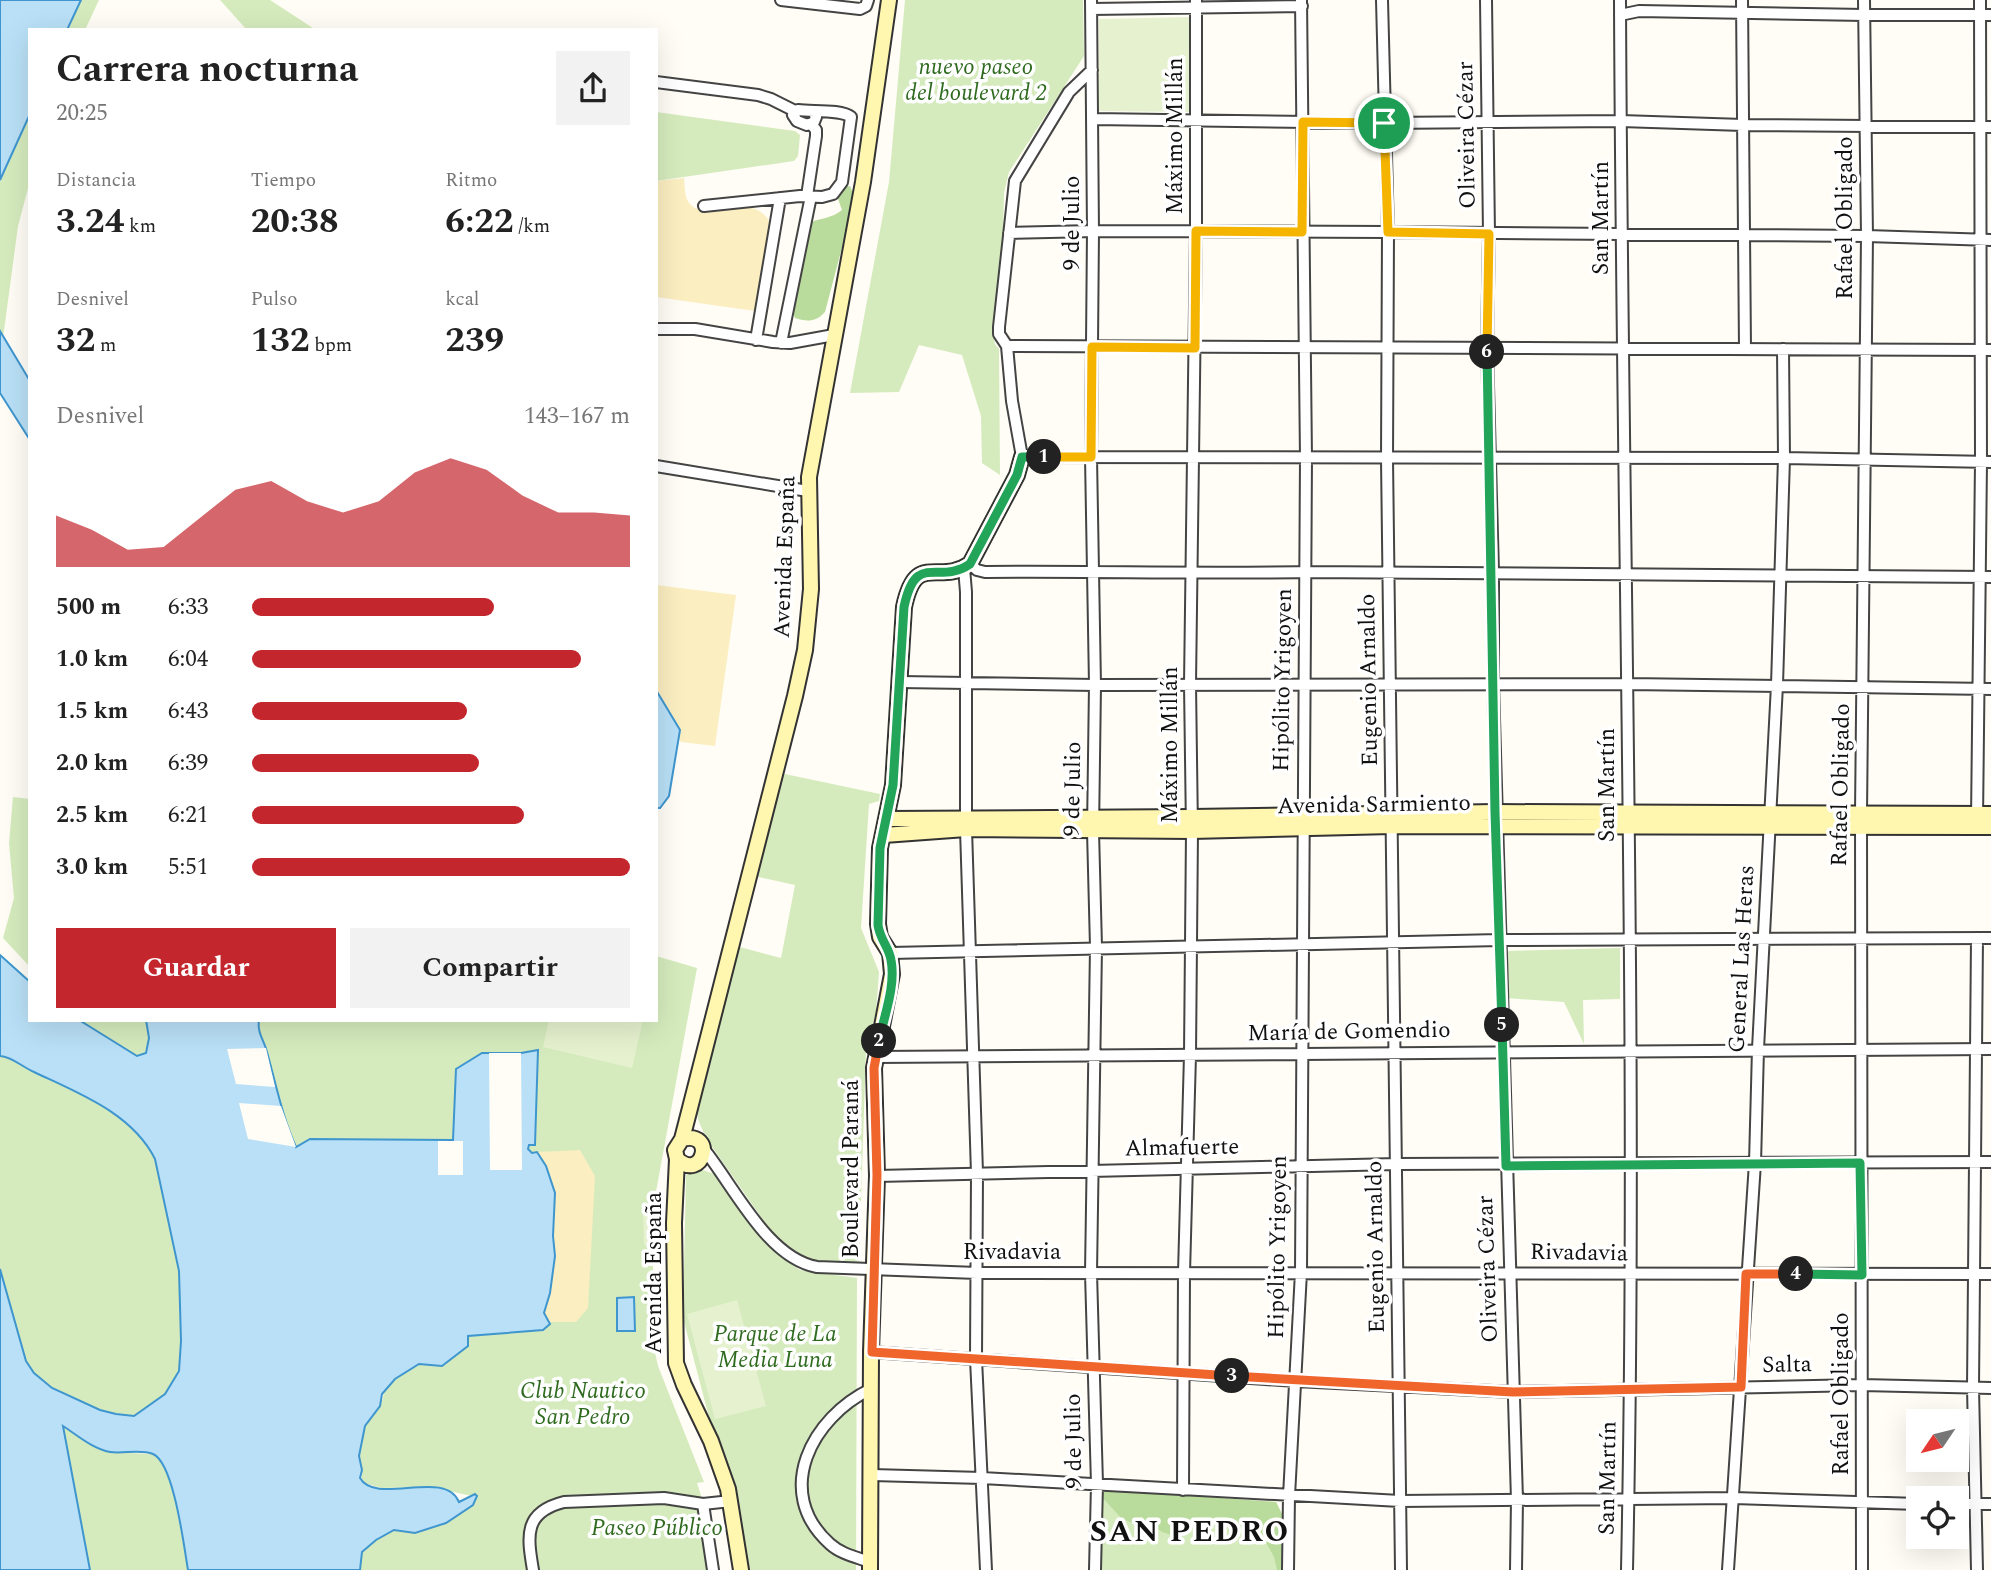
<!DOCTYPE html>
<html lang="es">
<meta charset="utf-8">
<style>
body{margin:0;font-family:Spectral,serif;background:#f2f2f2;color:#222;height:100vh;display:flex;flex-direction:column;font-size:26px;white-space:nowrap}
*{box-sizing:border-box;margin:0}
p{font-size:23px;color:#767676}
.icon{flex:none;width:38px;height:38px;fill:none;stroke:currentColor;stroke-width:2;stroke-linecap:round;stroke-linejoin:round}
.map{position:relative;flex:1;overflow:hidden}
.drawer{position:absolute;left:28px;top:28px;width:630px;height:994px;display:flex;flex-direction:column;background:#fff;border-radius:0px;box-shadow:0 7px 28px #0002}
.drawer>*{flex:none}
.needle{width:46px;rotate:235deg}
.tools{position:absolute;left:1906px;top:1409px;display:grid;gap:14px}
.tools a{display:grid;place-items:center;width:63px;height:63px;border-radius:0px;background:#fff;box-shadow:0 7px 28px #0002;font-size:35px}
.pin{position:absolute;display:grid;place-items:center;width:60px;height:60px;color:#fff;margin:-30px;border:4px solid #fff;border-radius:50%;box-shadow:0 2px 7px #0007}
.km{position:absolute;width:35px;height:35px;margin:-18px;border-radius:50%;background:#222;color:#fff;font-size:19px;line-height:35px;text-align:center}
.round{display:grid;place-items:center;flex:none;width:74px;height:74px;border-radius:0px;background:#f2f2f2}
.headline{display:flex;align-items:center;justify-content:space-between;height:119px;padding:0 28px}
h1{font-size:38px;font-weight:700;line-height:52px}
.stats{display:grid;grid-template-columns:repeat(3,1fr);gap:10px;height:119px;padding:7px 28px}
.stats div{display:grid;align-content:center}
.stats b{font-size:35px;font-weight:700}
.stats small{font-size:19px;font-weight:400}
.stats p{font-size:19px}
.chart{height:196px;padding:14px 28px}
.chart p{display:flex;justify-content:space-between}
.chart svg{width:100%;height:126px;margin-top:7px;fill:#c4262e;opacity:.7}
.cta{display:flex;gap:14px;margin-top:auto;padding:14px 28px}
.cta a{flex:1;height:80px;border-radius:0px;background:#c4262e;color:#fff;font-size:28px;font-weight:700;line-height:80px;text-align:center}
.cta a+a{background:#f2f2f2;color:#222}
ul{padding:0 28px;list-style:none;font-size:23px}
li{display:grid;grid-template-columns:112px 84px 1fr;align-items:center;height:52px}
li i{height:18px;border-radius:9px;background:#c4262e}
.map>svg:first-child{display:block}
</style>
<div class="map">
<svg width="1991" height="1570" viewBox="0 0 1991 1570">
<rect width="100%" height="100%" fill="#fffdf5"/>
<!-- green -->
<path fill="#d5ebbd" d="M81 0H99L85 30H67Z
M220 0H270L316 30H247Z
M905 0H1083L1084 56 1009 172 1004 193 1003 234 993 335 995 344 999 349 1000 475 982 463 981 416 962 355 919 345 899 392 850 393 889 182Z
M656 112 795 131 800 135 798 156 794 161 656 181Z
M30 114V181L18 226 3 338 0 331V180Z
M780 773 880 794 879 801 869 804 861 928 879 972 876 1012 866 1050 859 1264 820 1262 790 1251 770 1230 706 1138 699 1122 695 1107 736 946 781 958 795 885 754 876Z
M13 797 30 799V967L3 938 14 898 9 843Z
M1620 948V999L1583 1000 1584 1044 1564 1002 1506 998 1505 951Z
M656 956 697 968 653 1208V1343L658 1366 704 1482 697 1483 706 1511 710 1570H360L362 1552 375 1540 394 1530 415 1533 446 1523 473 1505 476 1497 431 1487 381 1488 361 1482 362 1470 359 1456 365 1426 383 1399 384 1391 395 1379 468 1336 543 1330 550 1324 522 1170 290 1166 223 1020H656Z
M79 1020H146L149 1038 145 1053 137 1056 130 1053Z
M0 1056C13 1057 22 1067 34 1072 78 1093 132 1113 156 1159L179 1271 181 1341 179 1371 165 1394 134 1416 116 1414 100 1410 52 1388 34 1373 26 1361 0 1269Z
M703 1170 720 1176 766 1244 789 1262 800 1270 857 1278 856 1570H750L734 1490 710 1421 683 1318 686 1175Z
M63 1425 89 1444 130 1453 153 1454 164 1464 175 1499 188 1570H90Z
M1101 1490 1276 1502 1282 1514V1570H1102Z"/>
<!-- forest -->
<path fill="#b9dc9c" d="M850 186 855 198 825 312C816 322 807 322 795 318L789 303 806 224C819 218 831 219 842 210L837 196 840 188Z
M1110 1490 1276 1502 1282 1514V1570H1277L1274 1557 1260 1531 1262 1524 1259 1520C1235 1528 1214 1518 1190 1520L1182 1531 1172 1535 1162 1532 1150 1524H1136L1122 1519 1101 1496 1102 1493Z"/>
<!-- sand -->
<path fill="#fbeec1" d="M684 178C685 187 684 199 691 205 708 222 749 189 770 222L755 311 656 297V181Z
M656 585 736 595 715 746 681 742 656 700Z
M580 1150 595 1176 588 1308 576 1322H550L544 1313 550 1293 555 1257 553 1236 555 1194 546 1166 537 1152Z"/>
<!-- pitch -->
<path fill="#e6f2cf" d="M1189 17 1192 112 1099 111V19Z
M549 1020H643L632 1068 543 1047Z
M643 1211H661V1245H644Z
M737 1300 766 1406 715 1419 687 1314Z"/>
<!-- water -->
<path fill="#b9e0f7" stroke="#3f96cf" stroke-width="2" d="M0 0H81L67 30H30V114L0 180Z
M0 331 30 381V440L0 393Z
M656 690 680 730 669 796 660 808H656Z
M0 955 30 982V1020H79L137 1056 146 1053 149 1038 146 1020H259C257 1033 264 1040 267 1052 276 1084 282 1116 296 1147L310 1139 453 1140 456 1069 482 1053H521L538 1050 535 1145H529L528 1149 532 1153 537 1152 546 1166 555 1193 553 1236 555 1256 550 1293 544 1313 550 1324 543 1330 468 1336V1346L442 1366 419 1364 395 1379 382 1394 380 1406 365 1426 359 1456 362 1470 360 1478C376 1506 445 1468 459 1502L475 1494 477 1496 473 1505 446 1523 415 1533 394 1530 376 1540 362 1552 360 1570H188C184 1547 174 1463 153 1454 141 1449 123 1454 110 1452 93 1449 77 1435 63 1426L90 1570H0V1269L26 1361 34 1373 52 1388 100 1410 116 1414 134 1416 165 1394 179 1371 181 1341 179 1271 155 1159C132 1113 78 1093 34 1072 22 1067 13 1057 0 1056Z
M634 1297 635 1331H617V1298Z"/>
<!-- pier -->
<path fill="#fffdf5" d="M266 1048 275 1087 236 1084 227 1049Z
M489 1053H521L522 1170H490Z
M239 1103 281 1106 296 1147 248 1139Z
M438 1141H463V1175H438Z"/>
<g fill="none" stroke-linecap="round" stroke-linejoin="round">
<defs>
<path id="street" d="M781 0 860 9 866 6 868 0
M1091 0 1093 231 1091 457 1095 685 1093 831 1096 947 1091 1273 1097 1484 1095 1570
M1382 0 1388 232 1387 459 1401 1570
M1486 0 1489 234 1487 348 1493 573V684L1517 1500 1516 1570
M1620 0C1622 523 1638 1047 1627 1570
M1742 0 1745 349
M1091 9 1302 6
M1620 15 1639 11 1864 15H1991
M1092 70 1069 92 1015 181 999 327V334L1007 346 1012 401 1022 457 1784 458 1991 462
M656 82 758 95 771 99 795 111
M1093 119 1384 123 1621 121 1743 125 1991 127
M807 196 816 136V130L811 124
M704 206 800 196 822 197 833 194 842 182 851 117C841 109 812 112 798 110L793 115 797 121 807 125 814 122 816 117 814 113
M1009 233 1093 231 1388 232 1867 236 1991 240
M656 329H695L773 342 790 343 834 335
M756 340 780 198
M781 343 811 196
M1007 346 1991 350
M656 466 808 491
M970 564 977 570 985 572C1092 571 1198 574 1305 572L1991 577
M964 568 966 592V829L977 1173 976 1359 986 1570
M900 682 1095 685 1628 684 1991 689
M1977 820 1981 462 1980 0
M890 953 1500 940 1991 938
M876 1057C1247 1056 1619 1049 1991 1049
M703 1148C734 1186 767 1258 817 1267L977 1273 1991 1274
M877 1176 1396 1164 1991 1162
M871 1352 1296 1381 1513 1392 1862 1385 1991 1388
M872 1475 982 1478 1400 1501 1734 1498 1918 1504
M1183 1490 1184 1273 1190 1055 1192 831 1190 684 1196 231V0
M703 1504 713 1570
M1956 1504H1991
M870 1562C856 1557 841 1554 830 1544 772 1492 812 1417 871 1389
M533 1570C527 1535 524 1512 564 1502L664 1498 703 1504 731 1501
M1288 1570 1289 1496 1301 1272 1306 458 1301 0
M1728 1570 1755 1163 1758 1049 1777 685 1784 458 1783 349
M1862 1570 1861 813 1867 236 1864 0
M1977 1570 1973 1388 1977 938"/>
<path id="secondary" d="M887 819 1192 817 1495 812 1991 814
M884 835 966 829 1192 831 1392 826 1991 827
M677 1159C703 1183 717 1130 682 1139
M741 1570 728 1489 711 1441 684 1385 676 1363 674 1223 677 1159 675 1150 682 1139 690 1108 795 696 805 650 811 589 809 477 863 182 889 0
M870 1570 871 1352 877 1176 874 1068 892 974 890 953 880 937 878 924 880 848 893 785 904 607C916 550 938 586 970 564L1017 475 1022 457"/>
</defs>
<!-- street casing -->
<use href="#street" stroke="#444" stroke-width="14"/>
<!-- secondary casing -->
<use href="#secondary" stroke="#333" stroke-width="18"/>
<!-- street -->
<use href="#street" stroke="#fff" stroke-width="10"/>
<!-- secondary -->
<use href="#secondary" stroke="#fff6b0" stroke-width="14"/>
</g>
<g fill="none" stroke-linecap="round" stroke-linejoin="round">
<defs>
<path id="split-1" d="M1044 457H1091L1092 347 1195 348 1196 231 1302 232 1303 122 1384 123"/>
<path id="split-2" d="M879 1041C884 1016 896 986 891 960 889 947 880 940 878 925L880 848 893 785 904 607C916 550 938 586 970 564L1017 475 1022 457H1044"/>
<path id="split-3" d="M879 1041 874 1068 877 1175 872 1352 1232 1376"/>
<path id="split-4" d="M1232 1376 1513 1392 1741 1387 1746 1274H1796"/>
<path id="split-5" d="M1502 1025 1506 1166 1860 1163 1862 1275 1796 1274"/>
<path id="split-6" d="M1487 352 1495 812 1502 1025"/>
<path id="split-7" d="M1384 123 1388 232 1489 234 1487 352"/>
</defs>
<!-- split-1 casing -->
<use href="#split-1" stroke="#fff" stroke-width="14"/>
<!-- split-2 casing -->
<use href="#split-2" stroke="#fff" stroke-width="14"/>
<!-- split-3 casing -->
<use href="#split-3" stroke="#fff" stroke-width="14"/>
<!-- split-4 casing -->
<use href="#split-4" stroke="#fff" stroke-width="14"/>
<!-- split-5 casing -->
<use href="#split-5" stroke="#fff" stroke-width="14"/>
<!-- split-6 casing -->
<use href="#split-6" stroke="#fff" stroke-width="14"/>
<!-- split-7 casing -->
<use href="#split-7" stroke="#fff" stroke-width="14"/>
<!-- split-1 -->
<use href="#split-1" stroke="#f5b400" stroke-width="9"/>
<!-- split-2 -->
<use href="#split-2" stroke="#22a559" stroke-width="9"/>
<!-- split-3 -->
<use href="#split-3" stroke="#f0652b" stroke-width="9"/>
<!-- split-4 -->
<use href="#split-4" stroke="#f0652b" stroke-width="9"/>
<!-- split-5 -->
<use href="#split-5" stroke="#22a559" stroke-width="9"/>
<!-- split-6 -->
<use href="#split-6" stroke="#22a559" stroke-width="9"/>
<!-- split-7 -->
<use href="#split-7" stroke="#f5b400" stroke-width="9"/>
</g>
<g text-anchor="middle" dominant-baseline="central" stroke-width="7" stroke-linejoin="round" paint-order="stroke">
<!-- park labels -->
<g font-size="23" font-style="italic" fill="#2f6b1f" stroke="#fff">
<text x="976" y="67">nuevo paseo<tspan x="976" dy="26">del boulevard 2</tspan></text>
<text x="775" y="1334">Parque de La<tspan x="775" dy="26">Media Luna</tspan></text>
<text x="583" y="1391">Club Nautico<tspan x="583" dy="26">San Pedro</tspan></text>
<text x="657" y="1528">Paseo Público</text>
</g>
<!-- street labels -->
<g font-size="23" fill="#111" stroke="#fff">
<text transform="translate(1467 135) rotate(-91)">Oliveira Cézar</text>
<text transform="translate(1175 136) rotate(-90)">Máximo Millán</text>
<text transform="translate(1601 218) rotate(-90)">San Martín</text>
<text transform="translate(1845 218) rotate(-90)">Rafael Obligado</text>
<text transform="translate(1072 223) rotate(-90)">9 de Julio</text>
<text transform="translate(785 557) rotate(-88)">Avenida España</text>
<text transform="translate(1283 680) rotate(-89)">Hipólito Yrigoyen</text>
<text transform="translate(1369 680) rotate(-91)">Eugenio Arnaldo</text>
<text transform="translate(1170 745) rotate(-90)">Máximo Millán</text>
<text transform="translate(1607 785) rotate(-90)">San Martín</text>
<text transform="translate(1841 785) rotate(-89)">Rafael Obligado</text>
<text transform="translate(1073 789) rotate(-89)">9 de Julio</text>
<text transform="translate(1374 805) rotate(-1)">Avenida Sarmiento</text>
<text transform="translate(1742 959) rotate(-87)">General Las Heras</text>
<text transform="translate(1349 1032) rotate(-1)">María de Gomendio</text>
<text transform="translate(1182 1148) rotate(-1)">Almafuerte</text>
<text transform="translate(851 1169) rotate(-90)">Boulevard Paraná</text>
<text transform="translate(1278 1247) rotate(-89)">Hipólito Yrigoyen</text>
<text transform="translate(1376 1247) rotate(-91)">Eugenio Arnaldo</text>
<text x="1012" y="1252">Rivadavia</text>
<text transform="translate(1579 1253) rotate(1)">Rivadavia</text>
<text transform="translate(1488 1269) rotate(-92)">Oliveira Cézar</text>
<text transform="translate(654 1273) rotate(-90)">Avenida España</text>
<text transform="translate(1787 1365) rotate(-1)">Salta</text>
<text transform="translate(1841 1394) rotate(-90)">Rafael Obligado</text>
<text transform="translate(1074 1441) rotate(-91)">9 de Julio</text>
<text transform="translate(1608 1478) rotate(-89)">San Martín</text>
</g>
<!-- district labels -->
<g font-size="30" font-weight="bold" letter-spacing="2" fill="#111" stroke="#fff">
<text x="1190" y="1532">SAN PEDRO</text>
</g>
</g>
</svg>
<div class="tools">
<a><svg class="needle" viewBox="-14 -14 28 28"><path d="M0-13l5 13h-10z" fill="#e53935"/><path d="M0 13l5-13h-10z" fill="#767676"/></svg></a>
<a><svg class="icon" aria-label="locate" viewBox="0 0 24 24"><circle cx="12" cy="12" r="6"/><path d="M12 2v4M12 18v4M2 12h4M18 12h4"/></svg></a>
</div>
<div class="pin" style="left:1384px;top:123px;background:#1e9e55"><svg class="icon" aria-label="arrive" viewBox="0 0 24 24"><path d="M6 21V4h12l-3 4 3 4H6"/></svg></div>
<b class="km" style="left:1044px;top:457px">1</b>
<b class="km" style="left:879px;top:1041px">2</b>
<b class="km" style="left:1232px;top:1376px">3</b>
<b class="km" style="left:1796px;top:1274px">4</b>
<b class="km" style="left:1502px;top:1025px">5</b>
<b class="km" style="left:1487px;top:352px">6</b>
<section class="drawer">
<div class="headline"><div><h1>Carrera nocturna</h1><p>20:25</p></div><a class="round"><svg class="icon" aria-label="share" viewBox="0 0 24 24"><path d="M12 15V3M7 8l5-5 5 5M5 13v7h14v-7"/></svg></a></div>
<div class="stats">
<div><p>Distancia</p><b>3.24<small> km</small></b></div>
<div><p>Tiempo</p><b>20:38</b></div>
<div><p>Ritmo</p><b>6:22<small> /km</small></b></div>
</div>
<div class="stats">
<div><p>Desnivel</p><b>32<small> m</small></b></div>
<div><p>Pulso</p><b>132<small> bpm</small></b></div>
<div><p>kcal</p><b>239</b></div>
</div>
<div class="chart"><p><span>Desnivel</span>143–167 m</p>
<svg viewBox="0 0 160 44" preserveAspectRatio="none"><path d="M0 44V26L10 31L20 38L30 37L40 27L50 17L60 14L70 21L80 25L90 21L100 11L110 6L120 10L130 19L140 25L150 25L160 26V44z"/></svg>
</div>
<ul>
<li><b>500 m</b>6:33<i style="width:64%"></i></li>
<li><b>1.0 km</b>6:04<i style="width:87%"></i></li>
<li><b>1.5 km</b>6:43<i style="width:57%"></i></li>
<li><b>2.0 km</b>6:39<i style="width:60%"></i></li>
<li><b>2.5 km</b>6:21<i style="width:72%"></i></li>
<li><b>3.0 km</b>5:51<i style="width:100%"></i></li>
</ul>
<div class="cta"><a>Guardar</a><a>Compartir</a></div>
</section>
</div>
